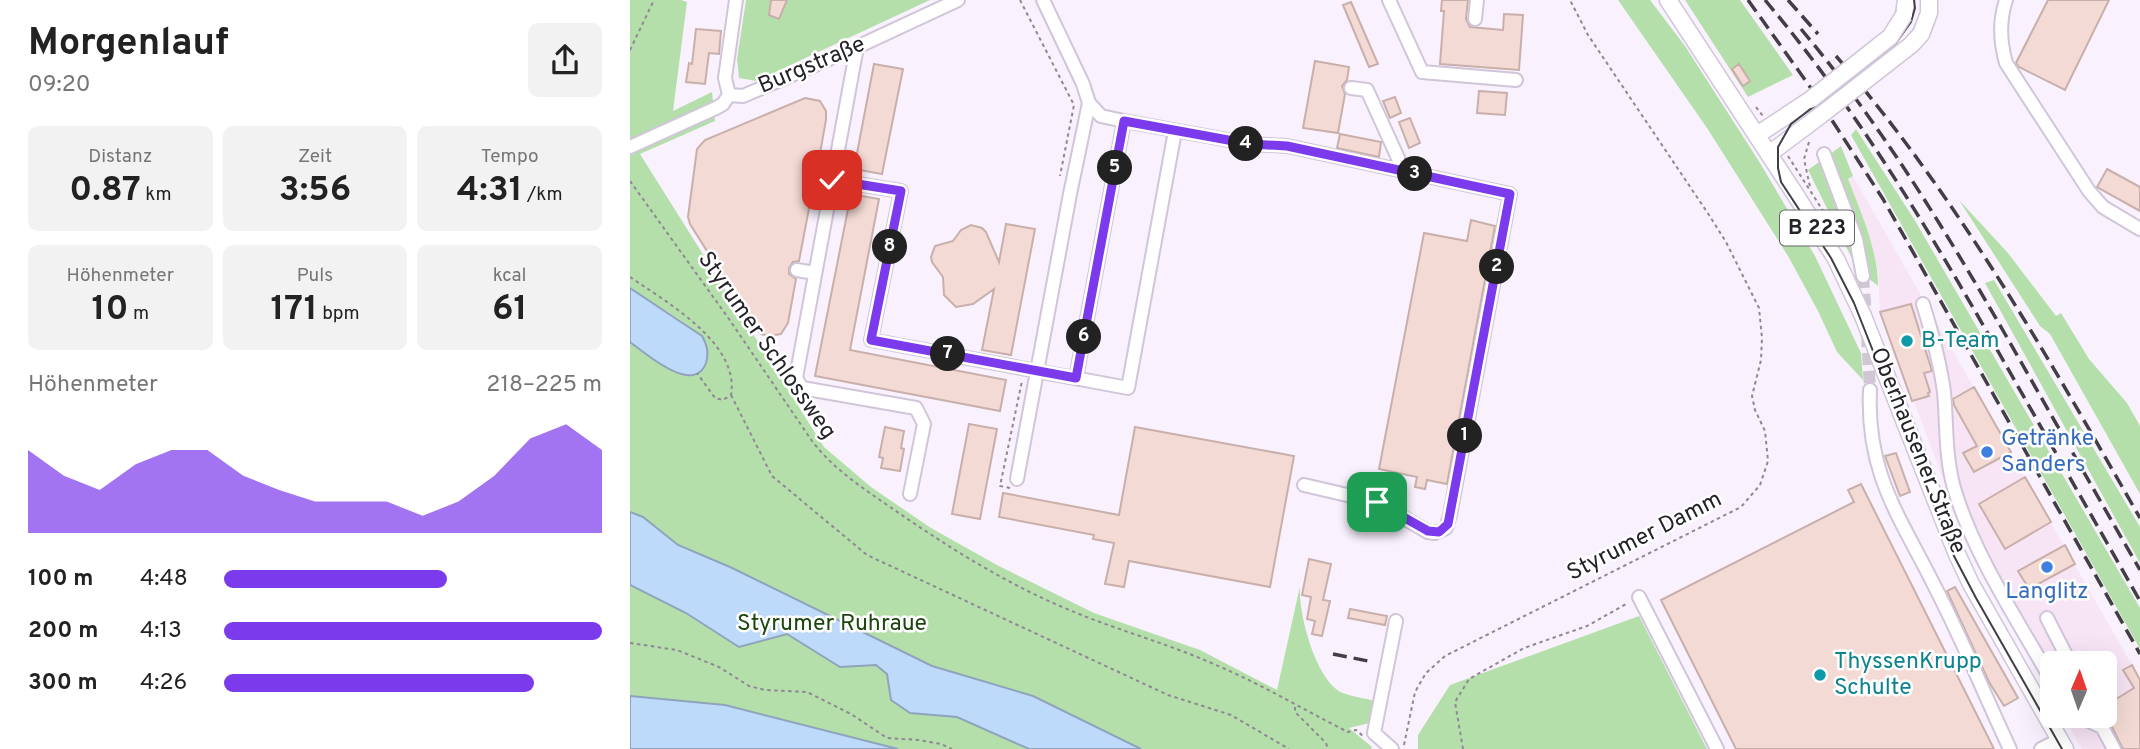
<!DOCTYPE html>
<html lang="de">
<meta charset="utf-8">
<style>
body{margin:0;font-family:Overpass,sans-serif;background:#f2f2f2;color:#222;height:100vh;display:flex;flex-direction:column;font-size:26px;white-space:nowrap}
*{box-sizing:border-box;margin:0}
p{font-size:23px;color:#767676}
.icon{flex:none;width:38px;height:38px;fill:none;stroke:currentColor;stroke-width:2;stroke-linecap:round;stroke-linejoin:round}
.map{position:relative;flex:1;overflow:hidden}
.side{display:flex;flex-direction:column;background:#fff;width:630px}
.side>*{flex:none}
.needle{width:46px;rotate:2deg}
.tools{position:absolute;left:1410px;top:651px;display:grid;gap:14px}
.tools a{display:grid;place-items:center;width:77px;height:77px;border-radius:10px;background:#fff;box-shadow:0 7px 28px #0002;font-size:35px}
.pin{position:absolute;display:grid;place-items:center;width:60px;height:60px;color:#fff;margin:-30px;border-radius:14px;box-shadow:0 4px 10px #0006}
.km{position:absolute;width:35px;height:35px;margin:-18px;border-radius:50%;background:#222;color:#fff;font-size:19px;line-height:35px;text-align:center}
.round{display:grid;place-items:center;flex:none;width:74px;height:74px;border-radius:10px;background:#f2f2f2}
.headline{display:flex;align-items:center;justify-content:space-between;height:119px;padding:0 28px}
h1{font-size:38px;font-weight:700;line-height:52px}
.figures{display:grid;grid-template-columns:repeat(3,1fr);gap:10px;height:119px;padding:7px 28px}
.figures div{display:grid;align-content:center;border-radius:10px;background:#f2f2f2;text-align:center}
.figures b{font-size:35px;font-weight:700}
.figures small{font-size:19px;font-weight:400}
.figures p{font-size:19px}
.chart{height:196px;padding:14px 28px}
.chart p{display:flex;justify-content:space-between}
.chart svg{width:100%;height:126px;margin-top:7px;fill:#7c3aed;opacity:.7}
ul{padding:0 28px;list-style:none;font-size:23px}
li{display:grid;grid-template-columns:112px 84px 1fr;align-items:center;height:52px}
li i{height:18px;border-radius:9px;background:#7c3aed}
main{display:flex;flex:1;min-height:0}
.map>svg:first-child{display:block}
</style>
<main>
<section class="side">
<div class="headline"><div><h1>Morgenlauf</h1><p>09:20</p></div><a class="round"><svg class="icon" aria-label="share" viewBox="0 0 24 24"><path d="M12 15V3M7 8l5-5 5 5M5 13v7h14v-7"/></svg></a></div>
<div class="figures">
<div><p>Distanz</p><b>0.87<small> km</small></b></div>
<div><p>Zeit</p><b>3:56</b></div>
<div><p>Tempo</p><b>4:31<small> /km</small></b></div>
</div>
<div class="figures">
<div><p>Höhenmeter</p><b>10<small> m</small></b></div>
<div><p>Puls</p><b>171<small> bpm</small></b></div>
<div><p>kcal</p><b>61</b></div>
</div>
<div class="chart"><p><span>Höhenmeter</span>218–225 m</p>
<svg viewBox="0 0 160 44" preserveAspectRatio="none"><path d="M0 44V15L10 24L20 29L30 20L40 15L50 15L60 24L70 29L80 33L90 33L100 33L110 38L120 33L130 24L140 11L150 6L160 15V44z"/></svg>
</div>
<ul>
<li><b>100 m</b>4:48<i style="width:59%"></i></li>
<li><b>200 m</b>4:13<i style="width:100%"></i></li>
<li><b>300 m</b>4:26<i style="width:82%"></i></li>
</ul>
</section>
<div class="map">
<svg width="1510" height="749" viewBox="0 0 1510 749">
<rect width="100%" height="100%" fill="#f9f2fe"/>
<!-- commercial -->
<path fill="#f7e5f6" d="M1223 176 1510 679V749H1452L1433 716H1475V663H1423V698L1361 590 1326 513 1250 312 1248 272 1241 242 1218 179Z"/>
<!-- green -->
<path fill="#b5dfaa" d="M0 0H51L57 2 43 111 82 92 85 121 10 154 194 447 241 487 301 528 367 565 464 613 570 650 647 690 670 586C668 613 686 682 713 693 723 697 735 698 745 701L740 723 719 728 742 747 741 749H0V342L45 373H67C78 364 81 346 69 335 54 320 19 301 0 288Z
M116 0H300L126 81 109 78 107 59Z
M988 0H1020L1055 46 1130 163 1185 256 1231 353 1233 380 1207 352 1188 311 1158 256 1077 128Z
M1055 0H1110L1163 75 1118 97Z
M1226 129 1284 219 1510 608V649L1221 135Z
M1211 146 1223 176 1218 179C1231 213 1248 250 1248 286L1227 269 1178 170Z
M1329 200 1378 253 1426 316 1431 313 1459 359 1497 403 1510 426V494L1420 334 1410 326Z
M1364 280 1510 527V563L1355 283Z
M1009 616 1077 749H788V735L820 685Z"/>
<!-- water -->
<path fill="#bedafb" stroke="#90a3bc" stroke-width="2" d="M0 288 72 336C77 345 79 352 76 363 64 396 15 353 0 342Z
M0 512 13 517 48 545 100 567 302 666 403 696 511 749H399L327 717 280 713 261 700 257 674 246 665 210 667 157 634 109 647 56 613 0 585Z
M0 696 95 705 268 749H0Z"/>
<!-- building -->
<path fill="#f3dad4" stroke="#c8afaa" stroke-width="2" d="M141 0H157L149 19 139 15Z
M812 0H838L836 19 840 27 873 30 874 14 893 15 889 70 810 64 814 11H811Z
M1418 0H1479L1435 90 1389 67 1386 63Z
M721 2 748 64 739 67 713 5Z
M66 29 91 31 89 54 79 53 75 84 56 82 59 63 62 64Z
M685 61 719 67 717 80 712 86 715 94 708 133 673 128Z
M244 64 273 69 252 174 224 169Z
M1109 64 1120 81 1113 86 1102 69Z
M849 91 877 93 875 115 847 113Z
M765 97 771 113 760 118 753 101Z
M175 98 190 101 196 111V120L189 159 183 160 179 166V172L185 177 169 261 163 262 159 268V274L166 279 158 323 151 334 138 336 131 334 126 329 60 224 58 217 67 149 75 140Z
M780 118 790 143 779 148 769 122Z
M710 134 751 142 749 157 707 148Z
M1477 169 1510 187V211L1467 187Z
M221 194 249 199 220 350 376 380 370 411 185 376Z
M841 220 865 226 817 484 797 480 795 489 785 487 787 477 749 469 794 233 837 241Z
M376 224 405 229 381 355 352 350 364 289 343 304 326 307 314 295 313 277 302 262 301 257 305 246 323 241 331 230 341 225 352 228 356 232 369 262Z
M1281 304 1302 371 1294 373 1300 392 1298 393 1299 396 1282 401 1250 312Z
M1344 387 1381 452 1344 472 1333 453 1347 446 1324 405 1323 399Z
M339 424 367 429 350 519 322 514Z
M255 427 274 431 271 448 274 449 270 471 251 468 253 458 249 457Z
M505 427 664 456 640 587 499 561 494 587 475 584 484 543 463 539 464 535 369 517 373 493 489 515Z
M1266 453 1280 492 1270 496 1255 456Z
M1395 477 1421 522 1375 549 1349 504Z
M1231 484 1364 749H1106L1031 600 1224 502 1218 490Z
M1435 545 1445 564 1399 589 1388 571Z
M679 559 701 564 693 600 700 601 692 636 682 634 685 621 677 619 681 597 672 595Z
M1325 587 1388 698 1374 706 1359 682 1317 591Z
M720 609 757 616 755 625 718 618Z
M1502 665 1510 680V749H1493L1480 723 1472 716H1475V706L1504 688 1493 670Z"/>
<g fill="none" stroke-linecap="round" stroke-linejoin="round">
<!-- minor-tunnel -->
<path stroke="#cfc8d3" stroke-width="12" stroke-dasharray="12 6" stroke-linecap="butt" d="M1233 276 1236 316
M1237 335 1240 390"/>
<defs>
<path id="minor" d="M759 0 792 72 886 80
M1376 0C1369 21 1370 42 1376 63L1459 191 1473 207 1510 229
M845 19 847 0
M227 47 166 378 172 388 286 408 294 424 280 494
M721 88 737 90 768 158 771 171
M99 95 113 96 227 47 328 0
M99 95 95 78 106 0
M459 103 471 116 494 121 620 144 657 146 880 194 820 515 816 528 805 533 798 532 747 502 674 485
M0 147 86 108 93 104 99 95
M1194 154 1226 239 1233 276
M187 168 204 171
M202 180 271 191 241 340 498 388 545 131
M167 270 185 273
M1293 304C1302 333 1310 362 1314 392 1317 425 1315 456 1324 488 1344 556 1389 622 1423 683
M446 378 494 121
M1240 390C1236 475 1271 518 1306 589 1333 641 1355 696 1380 749
M387 479 440 194 459 103 453 84 413 0
M1009 597 1087 749
M1417 618 1440 663
M1448 716 1472 727 1484 749
M762 749 744 733 766 621
M1411 749 1429 740"/>
<path id="major" d="M1038 0 1165 194 1206 259 1233 316 1326 552 1341 584 1435 749
M1274 15 1276 0
M1291 34 1299 13V0
M1127 135 1180 100
M1139 154 1191 115"/>
</defs>
<!-- minor casing -->
<use href="#minor" stroke="#d0c5d9" stroke-width="16"/>
<!-- major casing -->
<use href="#major" stroke="#d0c5d9" stroke-width="19"/>
<!-- path -->
<path stroke="#8e8892" stroke-width="2" stroke-dasharray="3.5 3.5" stroke-linecap="butt" d="M390 0 444 105 430 176
M0 50 24 0
M1126 107 1133 116
M1179 142 1174 159 1180 187
M1158 156 1197 217
M0 181 99 319 182 441C203 469 234 489 263 509 318 547 375 583 437 609 486 630 537 643 586 665 631 684 674 710 718 732L726 730 733 736
M0 277C36 302 110 343 101 395L93 400 85 398 67 373
M101 395 142 476 237 555 538 695 601 715 659 749
M380 488 370 486 392 381
M0 643 47 650 89 667 119 686 135 690 177 692 221 714 257 738 289 740 311 744 322 749
M665 707V712L696 743 698 749
M774 745 785 692 796 673 815 656 1111 507 1130 485 1138 461 1135 431 1125 410 1122 396 1131 360 1132 338 1129 308 1096 242 1079 215 958 35 940 0
M833 749 825 702 839 679 894 648 957 626 998 603"/>
<!-- minor -->
<use href="#minor" stroke="#fff" stroke-width="12"/>
<!-- major -->
<use href="#major" stroke="#fff" stroke-width="16"/>
<!-- tram -->
<path stroke="#423e46" stroke-width="2" d="M1284 0 1285 8 1281 22 1266 43 1161 124 1148 147V168L1151 182 1201 258 1224 303 1324 556 1346 598 1432 749"/>
<!-- rail -->
<path stroke="#423e46" stroke-width="3.5" stroke-dasharray="14 7" stroke-linecap="butt" d="M1118 0 1183 91 1253 199 1510 654
M1135 0C1226 108 1299 230 1369 353 1416 436 1463 518 1510 601
M1158 0 1188 34
M1171 29C1250 123 1314 228 1375 334 1420 413 1465 492 1510 570
M1206 56C1327 196 1418 357 1510 518
M703 654 743 662"/>
<defs>
<path id="major-bridge" d="M1180 100 1260 37 1274 15
M1191 115 1281 45 1291 34"/>
</defs>
<!-- major-bridge casing -->
<use href="#major-bridge" stroke="#d0c5d9" stroke-width="19" stroke-linecap="butt"/>
<!-- major-bridge -->
<use href="#major-bridge" stroke="#fff" stroke-width="16"/>
</g>
<g fill="none" stroke-linecap="round" stroke-linejoin="round">
<defs>
<path id="route" d="M202 180 271 191 241 340 446 378 494 121 620 144 657 146 880 194 818 524 809 532 798 531 747 502"/>
</defs>
<!-- route casing -->
<use href="#route" stroke="#fff" stroke-width="14"/>
<!-- route -->
<use href="#route" stroke="#7c3aed" stroke-width="9"/>
</g>
<!-- markers -->
<g fill="#0f9aa8" stroke="#fff" stroke-width="2.5">
<circle cx="1277" cy="341" r="7"/>
<circle cx="1190" cy="675" r="7"/>
</g>
<g fill="#3f7fe0" stroke="#fff" stroke-width="2.5">
<circle cx="1357" cy="452" r="7"/>
<circle cx="1417" cy="567" r="7"/>
</g>
<g text-anchor="middle" dominant-baseline="central" stroke-width="5" stroke-linejoin="round" paint-order="stroke">
<!-- shield labels -->
<rect fill="#fff" stroke="#676469" stroke-width="2" x="1150" y="210.5" width="74" height="35" rx="5"/>
<g font-size="21" font-weight="bold" fill="#262229">
<text x="1187" y="228">B 223</text>
</g>
<!-- street labels -->
<g font-size="23" fill="#262229" stroke="#fff">
<text transform="translate(182 66) rotate(-23)">Burgstraße</text>
<text transform="translate(136 346) rotate(55)">Styrumer Schlossweg</text>
<text transform="translate(1287 451) rotate(68)">Oberhausener Straße</text>
<text transform="translate(1015 537) rotate(-27)">Styrumer Damm</text>
</g>
<!-- culture labels -->
<g font-size="23" fill="#0d838f" stroke="#fff" text-anchor="start">
<text x="1291" y="341">B-Team</text>
<text x="1204" y="662">ThyssenKrupp<tspan x="1204" dy="26">Schulte</tspan></text>
</g>
<!-- shop labels -->
<g font-size="23" fill="#366cbe" stroke="#fff" text-anchor="start">
<text x="1371" y="439">Getränke<tspan x="1371" dy="26">Sanders</tspan></text>
<text x="1417" y="592" text-anchor="middle">Langlitz</text>
</g>
<!-- park labels -->
<g font-size="23" fill="#1c460d" stroke="#fff">
<text x="202" y="624">Styrumer Ruhraue</text>
</g>
</g>
</svg>
<div class="tools">
<a><svg class="needle" viewBox="-14 -14 28 28"><path d="M0-13l5 13h-10z" fill="#e53935"/><path d="M0 13l5-13h-10z" fill="#767676"/></svg></a>
</div>
<div class="pin" style="left:747px;top:502px;background:#1e9e55"><svg class="icon" aria-label="arrive" viewBox="0 0 24 24"><path d="M6 21V4h12l-3 4 3 4H6"/></svg></div>
<div class="pin" style="left:202px;top:180px;background:#d93025"><svg class="icon" aria-label="check" viewBox="0 0 24 24"><path d="M5 12l5 5 9-10"/></svg></div>
<b class="km" style="left:835px;top:436px">1</b>
<b class="km" style="left:867px;top:267px">2</b>
<b class="km" style="left:785px;top:174px">3</b>
<b class="km" style="left:616px;top:144px">4</b>
<b class="km" style="left:485px;top:168px">5</b>
<b class="km" style="left:454px;top:337px">6</b>
<b class="km" style="left:318px;top:354px">7</b>
<b class="km" style="left:260px;top:247px">8</b>
</div>
</main>
